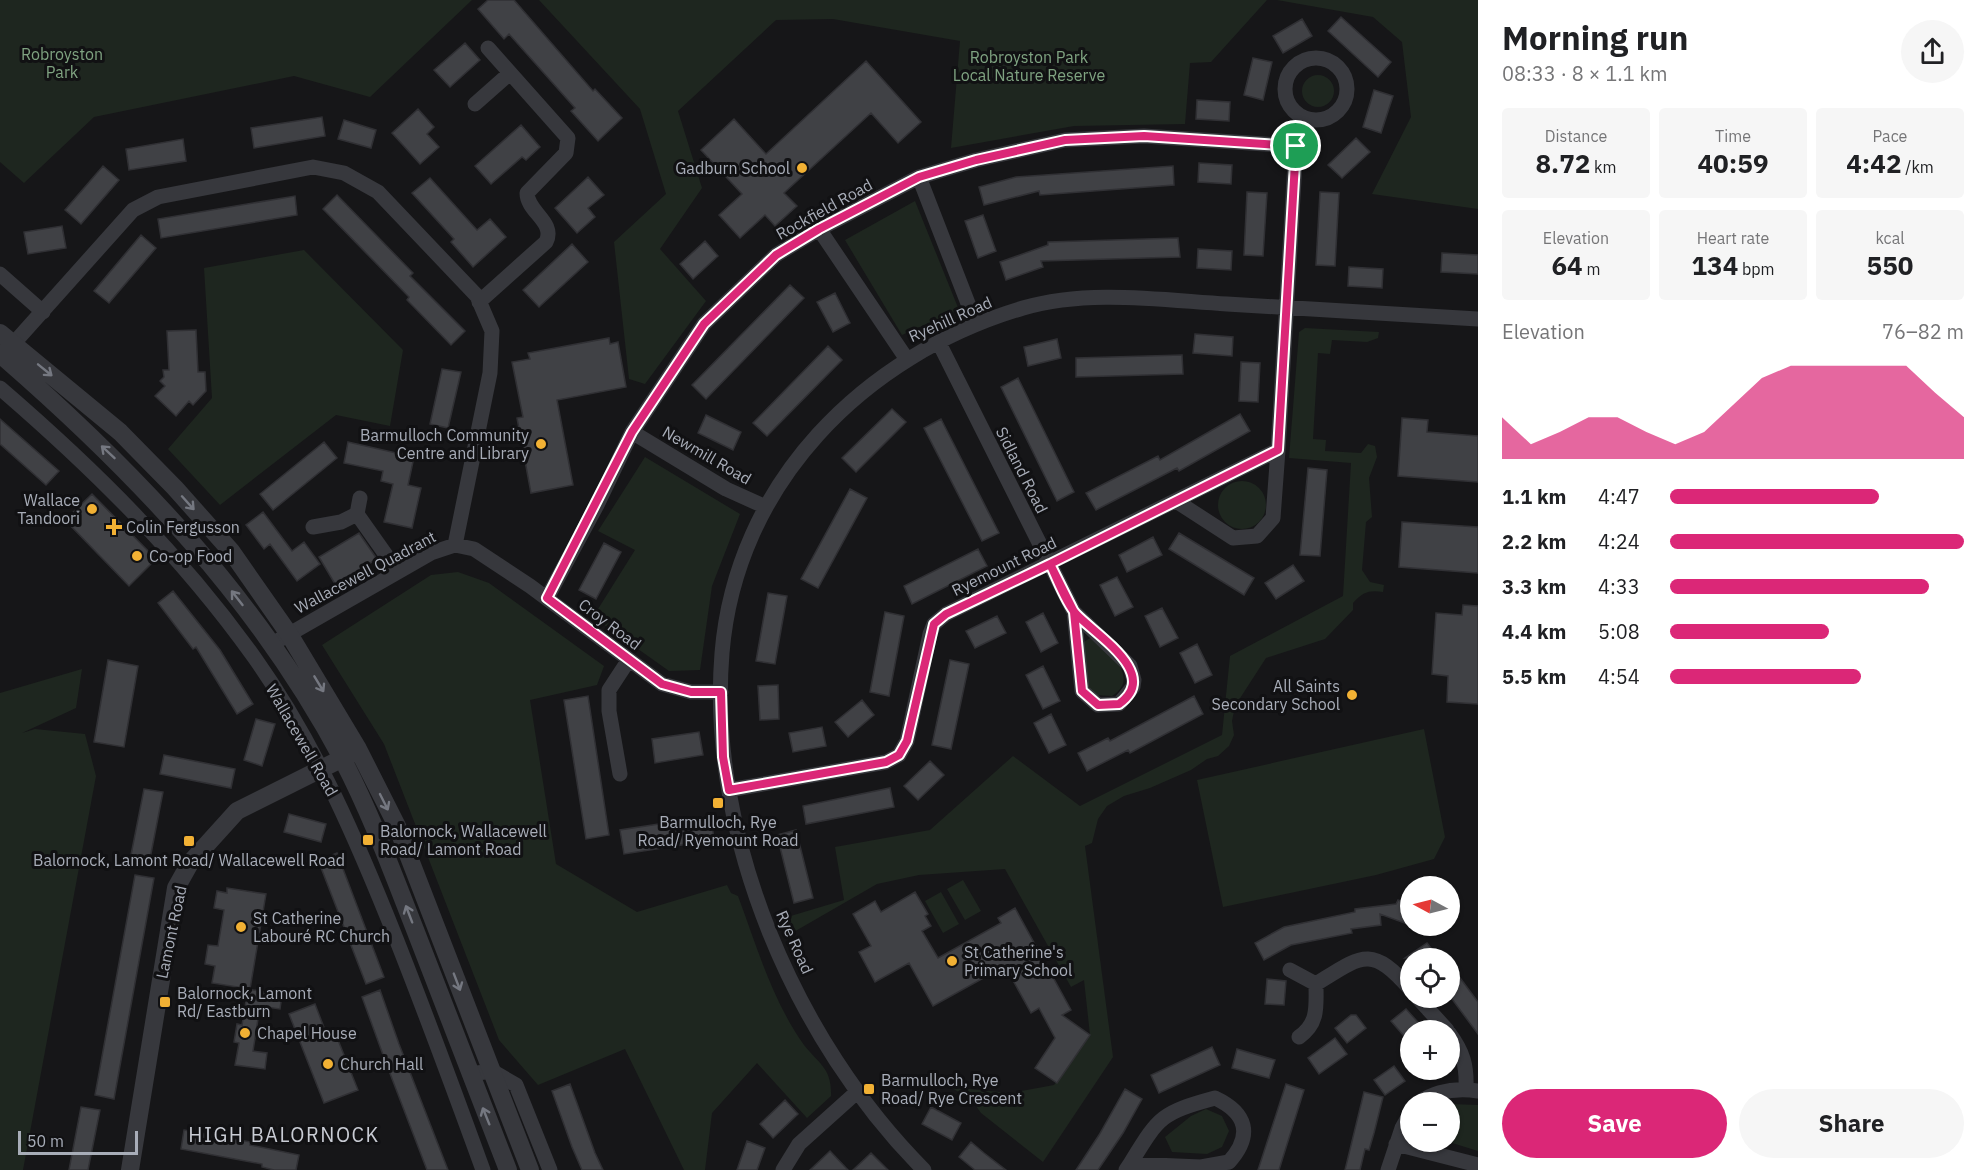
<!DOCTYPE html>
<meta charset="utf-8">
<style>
body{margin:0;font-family:"IBM Plex Sans",sans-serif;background:#f6f6f6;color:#202124;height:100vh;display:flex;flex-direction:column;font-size:22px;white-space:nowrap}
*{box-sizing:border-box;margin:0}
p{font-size:20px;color:#757577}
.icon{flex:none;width:33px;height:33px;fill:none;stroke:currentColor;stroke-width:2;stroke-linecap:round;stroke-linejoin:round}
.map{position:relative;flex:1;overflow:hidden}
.sheet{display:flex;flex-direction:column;background:#fff;width:510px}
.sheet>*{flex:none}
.needle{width:39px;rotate:277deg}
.tools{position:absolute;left:1400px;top:876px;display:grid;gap:12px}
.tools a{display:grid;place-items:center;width:60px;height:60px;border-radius:50%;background:#fff;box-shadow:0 2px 4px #0004;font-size:30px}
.scale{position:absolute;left:18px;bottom:15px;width:120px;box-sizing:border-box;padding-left:6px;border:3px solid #a8adb8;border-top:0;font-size:16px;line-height:21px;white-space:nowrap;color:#a8adb8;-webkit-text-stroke:4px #111113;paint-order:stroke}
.pin{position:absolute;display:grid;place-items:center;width:51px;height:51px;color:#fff;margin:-26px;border:3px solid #fff;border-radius:50%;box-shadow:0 2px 6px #0007}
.round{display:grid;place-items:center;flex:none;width:63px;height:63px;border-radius:32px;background:#f6f6f6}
.summary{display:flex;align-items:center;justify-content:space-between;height:102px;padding:0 24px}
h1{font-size:33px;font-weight:700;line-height:45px}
.metrics{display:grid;grid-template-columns:repeat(3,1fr);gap:9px;height:102px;padding:6px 24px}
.metrics div{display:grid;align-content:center;border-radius:6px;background:#f6f6f6;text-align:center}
.metrics b{font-size:26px;font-weight:700}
.metrics small{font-size:16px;font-weight:400}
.metrics p{font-size:16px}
.chart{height:168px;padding:12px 24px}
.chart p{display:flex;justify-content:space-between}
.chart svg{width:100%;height:108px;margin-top:6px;fill:#db2777;opacity:.7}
.primary-button{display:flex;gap:12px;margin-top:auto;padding:12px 24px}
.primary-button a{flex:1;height:69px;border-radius:36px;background:#db2777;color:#fff;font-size:24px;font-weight:700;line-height:69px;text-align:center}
.primary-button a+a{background:#f6f6f6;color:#202124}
ul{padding:0 24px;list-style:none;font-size:20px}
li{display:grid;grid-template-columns:96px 72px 1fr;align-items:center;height:45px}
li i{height:15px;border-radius:8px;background:#db2777}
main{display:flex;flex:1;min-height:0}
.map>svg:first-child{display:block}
</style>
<main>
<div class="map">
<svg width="1478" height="1170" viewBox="0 0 1478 1170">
<rect width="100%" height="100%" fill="#161618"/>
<!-- green -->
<path fill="#1e261f" d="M0 0H472L370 97 294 76 94 117 24 183 0 162Z
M539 0H1267L1211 62 1190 63 1185 124 1074 126 951 148 960 41 833 19 776 20 678 111 702 188 660 249 706 301 645 384 629 379 614 242 666 194 640 109Z
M1277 0H1478V209L1372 194 1411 117 1402 42 1373 17Z
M1302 91a16 16 0 1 1 32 0a16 16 0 1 1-32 0Z
M915 201 959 310 902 335 845 240Z
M304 250 403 350 390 426 336 415 220 505 168 449 212 398 204 268Z
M1305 328 1379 332 1378 338 1367 342 1332 340 1330 354 1318 353 1313 439 1326 440 1325 451 1361 453 1368 444 1375 446 1377 457 1369 478 1372 517 1366 522 1362 570 1370 582 1384 585 1383 592C1369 590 1363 592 1353 603V610L1325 639 1266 658 1235 706 1232 721 1234 735 1229 746 1218 756 1207 759 1191 770 1150 788 1124 796 1107 806 1098 819 1092 843 1085 846 1113 1057 1043 1162 981 1113 971 1099 950 1087 1010 1093 1054 1085 1090 1035 1084 980 1071 987 1005 869 919 875 877 884 792 933 784 918 844 900 835 847 930 830 1013 756 1080 806 1222 735 1230 656 1343 596 1351 463 1289 458 1299 332Z
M645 457 740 514 712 586 700 670 669 671 593 617 635 550 598 531Z
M1218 505a24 24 0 1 1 48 0a24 24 0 1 1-48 0Z
M458 572 489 583 604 666 597 685 530 700 556 864 637 912 727 885 731 893 738 896C757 947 772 1000 804 1045 819 1064 832 1068 831 1096L807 1118 757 1063 712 1113 705 1170H684L625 1049 538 1085 499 1040 384 744 322 645 431 575Z
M1090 638C1107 651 1142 677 1112 696L1095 695 1087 687 1084 642Z
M82 669 76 708 22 733 35 729 85 734 96 776 23 1170H0V693Z
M1424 729 1445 837 1434 859 1376 875 1223 907 1197 780Z
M963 880 981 911 965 920 947 889Z
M941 892 959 924 943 933 925 901Z
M1450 1104 1478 1105V1151L1449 1142Z
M1206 1109 1222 1116 1229 1131 1222 1147 1207 1154 1172 1152 1165 1137 1191 1116Z"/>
<!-- building -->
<path fill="#404145" stroke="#303034" stroke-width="1.5" d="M488 0H514L593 91 595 89 622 118 598 141 571 111 575 108 509 34 504 39 478 9Z
M1341 17 1391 62 1378 77 1328 31Z
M1302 19 1312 36 1283 53 1273 36Z
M465 43 480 60 450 87 434 70Z
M1253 58 1272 62 1263 100 1244 95Z
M866 61 921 122 898 143 871 113 784 193 797 206 775 226 765 215 740 238 719 215 742 194 701 150 734 119 766 154Z
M1374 90 1393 96 1381 133 1363 127Z
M1197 100 1230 102 1229 121 1196 119Z
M418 109 434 127 427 134 439 147 420 164 392 133Z
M322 117 325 136 254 148 251 128Z
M344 120 376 130 371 148 338 139Z
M521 125 540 147 526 160 522 157 491 184 475 166Z
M1356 138 1370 152 1342 178 1328 165Z
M183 139 186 161 129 170 126 149Z
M1199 163 1232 165 1231 184 1198 182Z
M103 166 119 180 81 224 65 210Z
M1173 166 1174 185 1040 195 1039 191 984 205 979 187 1016 177Z
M588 177 604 195 588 208 595 217 577 233 555 208Z
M430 178 477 230 490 219 506 237 473 267 451 242 454 239 412 193Z
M1247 192 1267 193 1263 256 1244 255Z
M1320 192 1339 193 1335 266 1316 265Z
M337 195 413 273 410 276 465 331 451 345 407 300 409 297 323 209Z
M295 196 297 215 161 238 158 219Z
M983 215 996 251 978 258 965 221Z
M62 226 66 248 28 254 24 232Z
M141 235 156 248 109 303 94 291Z
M1178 238 1180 257 1041 261 1043 267 1006 280 1000 262 1048 245V242Z
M705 241 718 256 693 279 680 264Z
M572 244 588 262 539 307 523 290Z
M1198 249 1232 251 1231 270 1197 268Z
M1442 253 1478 255V274L1441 272Z
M1349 267 1383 269 1382 288 1348 286Z
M790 285 804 298 706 399 692 385Z
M835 293 850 323 833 332 817 302Z
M196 330 198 372H205L206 391 193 405 189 401 176 416 155 396 165 386 160 381 164 377 163 370H169L167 331Z
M1195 334 1233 337 1232 356 1193 353Z
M609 338 610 344 618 342 626 387 557 400 573 485 531 493 517 418 523 417 512 362 530 359 528 353Z
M1057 339 1061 358 1028 366 1024 347Z
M828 346 842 360 767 436 753 423Z
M1182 355 1183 374 1076 377V358Z
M1241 362 1260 363 1258 402 1239 401Z
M442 369 461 372 448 428 430 424Z
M1018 378 1074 492 1057 501 1001 387Z
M892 409 906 422 856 472 842 458Z
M1240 414 1250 431 1179 471 1177 468 1096 510 1086 493 1158 456 1160 460Z
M706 415 741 432 733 450 698 433Z
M1402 418 1428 420 1427 432 1478 436V482L1398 476Z
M0 419 59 471 46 485 0 444Z
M941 419 999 533 982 541 924 428Z
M324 442 337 458 273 510 260 494Z
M348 442 414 457 408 485 421 488 412 528 384 522 393 484 381 481 383 471 344 463Z
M1308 468 1327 470 1320 556 1300 555Z
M850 489 867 498 818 588 801 579Z
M92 494 156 559 129 586 65 520Z
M263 512 292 551 304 542 320 564 297 581 270 544 264 549 246 525Z
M1402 522 1478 527V573L1399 567Z
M359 533 377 559 335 584 319 557Z
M1179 533 1254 578 1244 595 1169 549Z
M1153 537 1162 555 1127 572 1119 555Z
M604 543 621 552 596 599 579 590Z
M978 549 987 566 912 604 904 586Z
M1293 565 1304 581 1276 599 1265 583Z
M1117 577 1133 607 1115 616 1100 585Z
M173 591 220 650 253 704 237 714 196 647 193 649 158 603Z
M768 593 787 596 775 664 756 661Z
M1463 605 1478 606V704L1447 702 1448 676 1432 674 1436 613 1462 615Z
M1162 608 1178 638 1160 647 1145 616Z
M885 612 904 616 889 696 870 692Z
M1043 613 1058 643 1041 652 1026 622Z
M997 616 1006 633 975 648 966 631Z
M1197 644 1212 675 1195 683 1180 653Z
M108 660 138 666 124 747 94 742Z
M950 660 969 664 951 749 932 745Z
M1043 666 1060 701 1043 709 1026 675Z
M778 685 779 719 760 720 758 686Z
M588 696 609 835 586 839 564 700Z
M1194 696 1203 714 1130 753 1128 750 1087 771 1078 753 1108 738 1110 741Z
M862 700 874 715 848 737 835 722Z
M1051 714 1066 745 1049 753 1034 723Z
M256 719 275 724 262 766 244 760Z
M822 727 826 746 793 752 789 733Z
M699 732 703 755 655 763 652 739Z
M164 755 235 769 231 788 160 774Z
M930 761 944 775 918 800 904 786Z
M890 788 894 807 806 824 803 806Z
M144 789 163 792 149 864 130 860Z
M289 814 326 824 321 842 284 832Z
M711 816 714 840 624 854 620 830Z
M796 830 813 898 794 903 777 835Z
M337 853 384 977 366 984 320 865V860Z
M135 875 154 878 114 1099 95 1095Z
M227 888 266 894 250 989 212 983 215 966 205 964 208 945 218 946 224 910 214 908 217 891 227 893Z
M915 892 928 914 925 916 931 926 922 931 938 958 1001 923 998 918 1015 908 1071 1010 1062 1015 1090 1035 1057 1083 1035 1068 1055 1038 1039 1008 1031 1013 1005 966 933 1006 909 963 875 982 859 952 871 946 853 914 875 901 881 912Z
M1398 900 1410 905V925L1380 914 1381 925 1351 929 1352 933 1291 945 1264 960 1255 943 1284 927 1355 912V909L1396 904Z
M1427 943 1439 958H1405Z
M1449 963 1478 1002V1034L1449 995Z
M1267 979 1286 981 1284 1005 1265 1004Z
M248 989 282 995 280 1009 260 1006 253 1051 267 1053 265 1069 235 1065 239 1043 234 1042 237 1024 242 1025Z
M380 990 399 1044 448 1170H427L386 1063 362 997Z
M315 1004 328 1038 336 1035 358 1090 324 1103 289 1014Z
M1406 1009 1425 1030H1410V1043L1391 1021Z
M1351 1015H1356L1366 1028 1347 1043 1335 1028Z
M1335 1038 1347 1054 1319 1074 1308 1058Z
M1212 1047 1220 1065 1159 1093 1151 1075Z
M1237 1049 1275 1060 1269 1078 1232 1068Z
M1394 1066 1405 1081 1385 1095 1374 1080Z
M570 1084 595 1153 603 1170H582L572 1147 552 1091Z
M1286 1084 1304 1090 1279 1170H1258Z
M1125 1089 1142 1099 1123 1133 1098 1170H1076L1099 1135Z
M1364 1092 1383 1097 1374 1133 1369 1150 1365 1149 1360 1170H1345Z
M785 1100 798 1114 773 1138 760 1124Z
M81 1107 100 1110 88 1170H69Z
M931 1107 961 1123 952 1140 922 1124Z
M184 1130 251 1142 250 1145 299 1155 296 1170H274L262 1167V1164L181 1149Z
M747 1141 765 1148 757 1170H737Z
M971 1142 984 1153 1006 1170H975L959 1157Z
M830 1151 848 1170H810Z
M871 1153 888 1170H853Z"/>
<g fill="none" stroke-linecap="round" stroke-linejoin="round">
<!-- minor -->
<path stroke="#37383d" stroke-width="15" d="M1285 89a31 31 0 1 1 62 0a31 31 0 1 1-62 0Z
M475 104 510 73
M919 177 976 324
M819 229 906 358
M0 274 43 312
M479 302 546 242C556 222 527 212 527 193L566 153 568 138 488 48
M939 343 1074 612 1130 666 1134 680 1133 687 1119 704 1098 705 1082 691 1074 612
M6 352 133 210 158 197 313 167 344 173 378 192 477 296 492 331 490 373 455 545
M0 388C94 469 181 555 254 657 316 744 358 843 397 941 427 1017 455 1093 483 1170
M632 432 726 489 766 507
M1176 501 1233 538 1257 536 1273 518 1278 450
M357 514 360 498
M313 527 341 522 357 514 398 572
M455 545 474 549 530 586 662 684 691 692H721
M547 598 597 505 632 432 704 324 776 255 819 229 919 177 976 160 1065 140 1144 136 1296 146
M279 640 431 553 455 545
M620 774 609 711V690L628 661
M729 790 886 762 899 755 907 741 930 634 934 624 946 614 1278 450 1296 146 1303 118
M1290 970 1316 984C1316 1006 1319 1023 1299 1037
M1316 984C1361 956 1371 944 1410 989
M1418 998 1447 1030
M1449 1033C1463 1052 1467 1065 1466 1089
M470 1074 492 1071 516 1085 550 1170
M1420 1102C1438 1090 1457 1088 1478 1091
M1396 1144 1478 1165
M783 1170 799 1144 858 1091
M924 1170C796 1042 707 836 722 653 736 483 864 355 1023 308 1088 289 1161 300 1227 304 1311 309 1394 314 1478 319
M1126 1170 1130 1164C1159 1117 1160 1113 1215 1098 1247 1113 1253 1135 1229 1162L1201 1167 1130 1164
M1388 1170 1402 1128 1410 1114"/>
<!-- tertiary -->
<path stroke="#37383d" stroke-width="18" d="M0 333 120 432 175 488 231 551 289 634 358 749 397 826 530 1170
M0 354C135 471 259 601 343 760 371 814 392 871 414 927 446 1008 476 1089 508 1170
M130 1170 176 888 190 863 237 811 353 753"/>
</g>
<!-- one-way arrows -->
<defs><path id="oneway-shaft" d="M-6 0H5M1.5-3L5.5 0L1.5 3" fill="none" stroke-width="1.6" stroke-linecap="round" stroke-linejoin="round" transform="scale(1.5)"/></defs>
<g stroke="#757881">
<use href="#oneway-shaft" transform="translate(45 370) rotate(39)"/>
<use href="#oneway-shaft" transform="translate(108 452) rotate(-137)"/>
<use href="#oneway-shaft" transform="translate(188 503) rotate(48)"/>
<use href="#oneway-shaft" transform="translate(237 598) rotate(-128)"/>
<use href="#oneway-shaft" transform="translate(319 684) rotate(59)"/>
<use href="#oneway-shaft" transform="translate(384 802) rotate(63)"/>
<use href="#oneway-shaft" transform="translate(409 914) rotate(-111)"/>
<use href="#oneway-shaft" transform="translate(457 982) rotate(69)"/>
<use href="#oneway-shaft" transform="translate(486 1116) rotate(-112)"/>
</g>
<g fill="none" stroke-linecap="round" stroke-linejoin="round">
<defs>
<path id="route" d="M1296 146 1144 136 1065 140 976 160 919 177 819 229 776 255 704 324 632 432 547 598 662 684 691 692H721L723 757 729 790 886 762 899 755 907 741 934 624 946 614 1050 564C1058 580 1065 601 1076 614 1097 636 1161 674 1119 704L1098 705 1082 691 1074 612 1050 564 1278 450 1296 146"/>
</defs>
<!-- route casing -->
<use href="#route" stroke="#fff" stroke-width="12"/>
<!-- route -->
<use href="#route" stroke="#db2777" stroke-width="8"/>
</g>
<!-- markers -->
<g fill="#f2b134" stroke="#111113" stroke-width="2">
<circle cx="802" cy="168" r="6"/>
<circle cx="541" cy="444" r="6"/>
<circle cx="92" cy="509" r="6"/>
<path d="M111 518h6v6h6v6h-6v6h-6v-6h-6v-6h6z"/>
<circle cx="137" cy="556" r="6"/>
<circle cx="1352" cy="695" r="6"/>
<rect x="712" y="797" width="12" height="12" rx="3"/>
<rect x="362" y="834" width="12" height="12" rx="3"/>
<rect x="183" y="835" width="12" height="12" rx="3"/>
<circle cx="241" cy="927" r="6"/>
<circle cx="952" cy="961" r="6"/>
<rect x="159" y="996" width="12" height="12" rx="3"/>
<circle cx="245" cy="1033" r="6"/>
<circle cx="328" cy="1064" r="6"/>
<rect x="863" y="1083" width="12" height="12" rx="3"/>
</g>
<g text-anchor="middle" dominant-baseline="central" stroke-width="6" stroke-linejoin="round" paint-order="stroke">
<!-- park labels -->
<g font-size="16" fill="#7fa381" stroke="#111113">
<text x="62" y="54">Robroyston<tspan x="62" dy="18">Park</tspan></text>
<text x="1029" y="57">Robroyston Park<tspan x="1029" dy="18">Local Nature Reserve</tspan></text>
</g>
<!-- poi labels -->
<g font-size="16" fill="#a8adb8" stroke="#111113" text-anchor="start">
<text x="790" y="168" text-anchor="end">Gadburn School</text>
<text x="529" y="435" text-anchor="end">Barmulloch Community<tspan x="529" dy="18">Centre and Library</tspan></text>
<text x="80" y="500" text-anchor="end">Wallace<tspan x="80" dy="18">Tandoori</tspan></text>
<text x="126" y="527">Colin Fergusson</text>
<text x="149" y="556">Co-op Food</text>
<text x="1340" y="686" text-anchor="end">All Saints<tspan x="1340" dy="18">Secondary School</tspan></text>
<text x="718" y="822" text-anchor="middle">Barmulloch, Rye<tspan x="718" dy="18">Road/ Ryemount Road</tspan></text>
<text x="380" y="831">Balornock, Wallacewell<tspan x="380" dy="18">Road/ Lamont Road</tspan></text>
<text x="189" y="860" text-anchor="middle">Balornock, Lamont Road/ Wallacewell Road</text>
<text x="253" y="918">St Catherine<tspan x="253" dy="18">Labouré RC Church</tspan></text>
<text x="964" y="952">St Catherine's<tspan x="964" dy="18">Primary School</tspan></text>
<text x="177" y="993">Balornock, Lamont<tspan x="177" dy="18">Rd/ Eastburn</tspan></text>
<text x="257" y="1033">Chapel House</text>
<text x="340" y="1064">Church Hall</text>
<text x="881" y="1080">Barmulloch, Rye<tspan x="881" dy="18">Road/ Rye Crescent</tspan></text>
</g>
<!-- street labels -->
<g font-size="16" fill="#a8adb8" stroke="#111113">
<text transform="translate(824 209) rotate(-29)">Rockfield Road</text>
<text transform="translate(950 319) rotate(-24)">Ryehill Road</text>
<text transform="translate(707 455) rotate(30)">Newmill Road</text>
<text transform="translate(1022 470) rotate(63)">Sidland Road</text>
<text transform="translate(1004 566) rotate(-26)">Ryemount Road</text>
<text transform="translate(365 572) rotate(-28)">Wallacewell Quadrant</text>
<text transform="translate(610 624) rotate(37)">Croy Road</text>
<text transform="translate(302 740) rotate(60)">Wallacewell Road</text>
<text transform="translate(171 932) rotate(-78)">Lamont Road</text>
<text transform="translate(795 942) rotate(66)">Rye Road</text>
</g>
<!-- quarter labels -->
<g font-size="20" letter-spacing="1.5" fill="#c9ccd4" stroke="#111113">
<text x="284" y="1134">HIGH BALORNOCK</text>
</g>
</g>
</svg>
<div class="tools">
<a><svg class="needle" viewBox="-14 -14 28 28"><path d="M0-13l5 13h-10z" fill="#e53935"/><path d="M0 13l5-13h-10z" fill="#757577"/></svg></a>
<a><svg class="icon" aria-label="locate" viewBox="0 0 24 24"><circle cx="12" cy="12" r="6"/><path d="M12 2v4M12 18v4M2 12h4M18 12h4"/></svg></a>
<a>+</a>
<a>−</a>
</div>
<div class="scale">50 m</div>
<div class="pin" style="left:1296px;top:146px;background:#1e9e55"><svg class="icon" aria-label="arrive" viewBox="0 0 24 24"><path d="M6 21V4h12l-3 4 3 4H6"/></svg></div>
</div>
<section class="sheet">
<div class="summary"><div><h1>Morning run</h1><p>08:33 · 8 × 1.1 km</p></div><a class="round"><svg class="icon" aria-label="share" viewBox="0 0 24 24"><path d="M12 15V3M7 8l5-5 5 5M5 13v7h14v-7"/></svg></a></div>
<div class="metrics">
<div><p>Distance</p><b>8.72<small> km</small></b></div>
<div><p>Time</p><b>40:59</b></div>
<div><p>Pace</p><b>4:42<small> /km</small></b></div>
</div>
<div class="metrics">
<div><p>Elevation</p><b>64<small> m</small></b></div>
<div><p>Heart rate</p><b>134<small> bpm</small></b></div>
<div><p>kcal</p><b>550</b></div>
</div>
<div class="chart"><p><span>Elevation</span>76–82 m</p>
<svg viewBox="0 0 160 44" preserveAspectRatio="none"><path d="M0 44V27L10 38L20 33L30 27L40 27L50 33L60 38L70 33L80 22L90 11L100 6L110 6L120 6L130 6L140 6L150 17L160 27V44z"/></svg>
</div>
<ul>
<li><b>1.1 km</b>4:47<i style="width:71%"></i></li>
<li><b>2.2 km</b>4:24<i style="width:100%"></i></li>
<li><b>3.3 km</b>4:33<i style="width:88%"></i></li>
<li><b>4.4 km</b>5:08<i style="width:54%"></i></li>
<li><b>5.5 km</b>4:54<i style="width:65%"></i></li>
</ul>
<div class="primary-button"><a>Save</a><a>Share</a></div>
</section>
</main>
